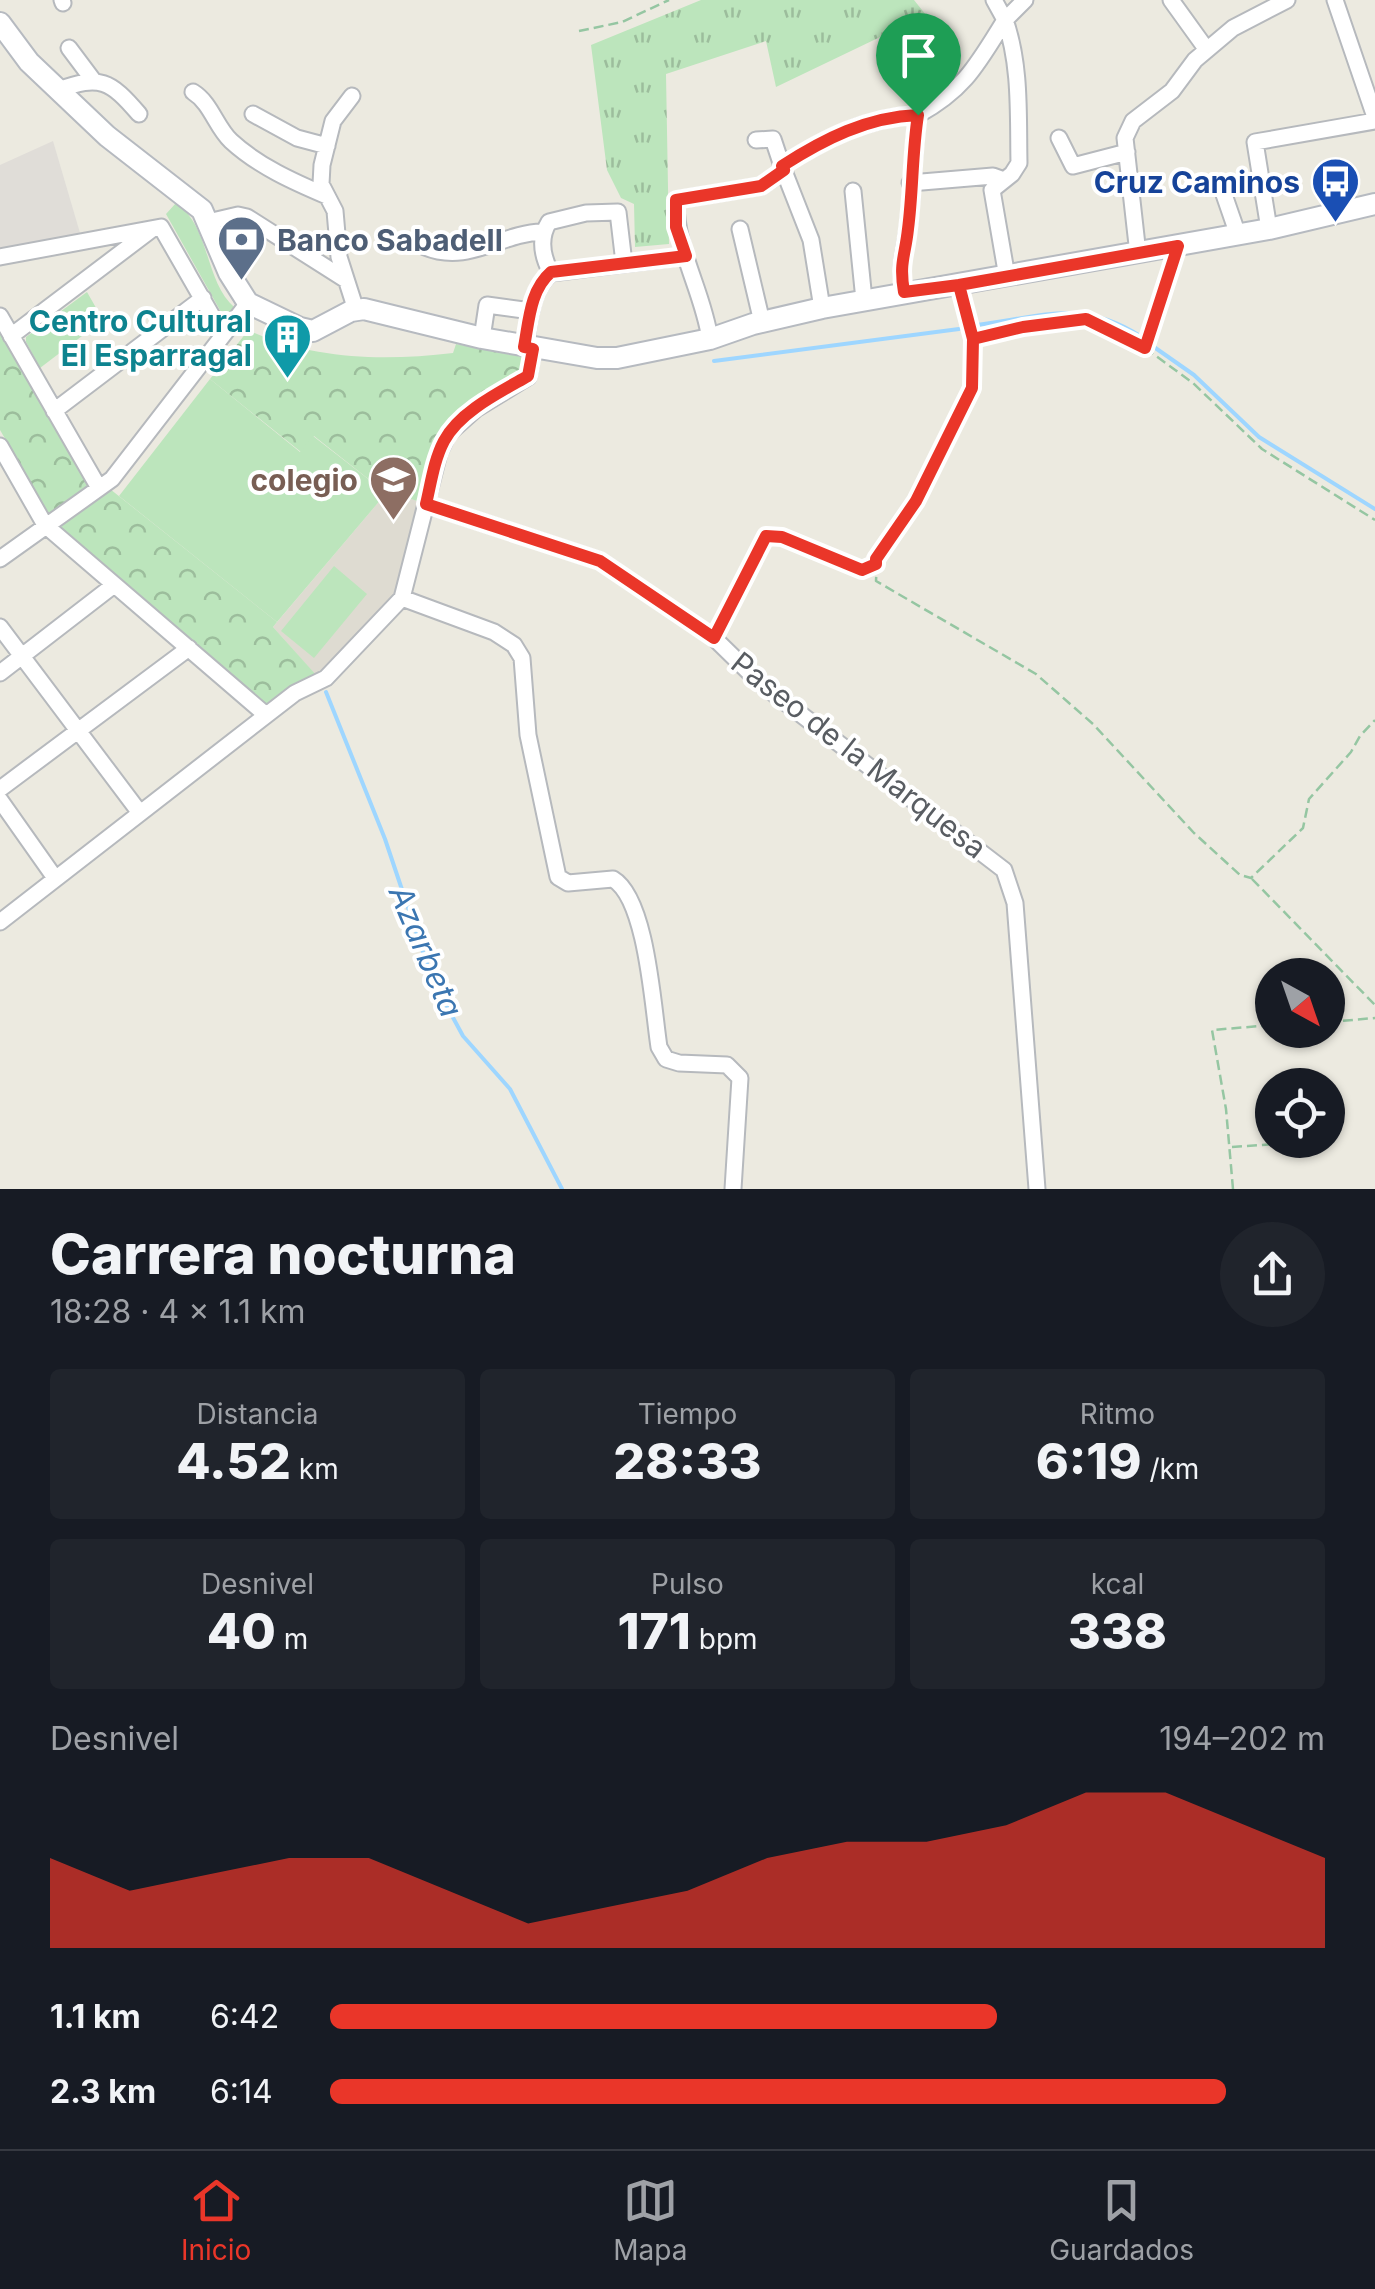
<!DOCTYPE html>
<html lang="es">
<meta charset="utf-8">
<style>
body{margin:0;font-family:Inter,sans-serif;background:#20242c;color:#f1f3f6;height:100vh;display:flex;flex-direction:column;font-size:38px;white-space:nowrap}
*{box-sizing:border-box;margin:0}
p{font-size:32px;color:#9ea1a6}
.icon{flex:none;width:55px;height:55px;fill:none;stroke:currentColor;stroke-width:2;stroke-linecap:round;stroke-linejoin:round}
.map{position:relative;height:1189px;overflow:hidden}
.panel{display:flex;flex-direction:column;background:#171b24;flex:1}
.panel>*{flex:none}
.needle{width:65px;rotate:140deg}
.controls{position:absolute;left:1255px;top:958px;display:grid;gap:20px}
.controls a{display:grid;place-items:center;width:90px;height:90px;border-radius:50%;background:#171b24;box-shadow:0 2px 8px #0004;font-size:50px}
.pin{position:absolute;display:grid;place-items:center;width:85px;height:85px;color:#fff;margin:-102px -42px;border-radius:50% 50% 50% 0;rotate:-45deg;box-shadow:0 0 10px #0007}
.pin .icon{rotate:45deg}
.round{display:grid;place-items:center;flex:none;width:105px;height:105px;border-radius:52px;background:#20242c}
.head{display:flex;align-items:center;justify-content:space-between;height:170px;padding:0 50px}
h1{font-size:55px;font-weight:800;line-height:75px}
.figures{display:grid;grid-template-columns:repeat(3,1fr);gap:15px;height:170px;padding:10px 50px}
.figures div{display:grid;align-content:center;border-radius:10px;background:#20242c;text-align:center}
.figures b{font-size:50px;font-weight:800}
.figures small{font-size:28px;font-weight:400}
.figures p{font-size:28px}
.chart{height:280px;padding:20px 50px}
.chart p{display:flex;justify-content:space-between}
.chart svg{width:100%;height:180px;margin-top:10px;fill:#ea3629;opacity:.7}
ul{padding:0 50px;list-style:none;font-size:32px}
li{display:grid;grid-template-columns:160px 120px 1fr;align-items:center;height:75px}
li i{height:25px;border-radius:12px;background:#ea3629}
.tab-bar{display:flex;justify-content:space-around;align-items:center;height:140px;border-top:2px solid #363941;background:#171b24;font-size:28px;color:#9ea1a6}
.tab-bar a{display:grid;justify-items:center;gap:5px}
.tab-bar .selected{color:#ea3629}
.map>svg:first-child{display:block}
</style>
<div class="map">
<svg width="1375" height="1189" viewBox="0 0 1375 1189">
<defs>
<pattern id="grass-tufts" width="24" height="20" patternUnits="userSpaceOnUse" patternTransform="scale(2.5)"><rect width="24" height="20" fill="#bce5bc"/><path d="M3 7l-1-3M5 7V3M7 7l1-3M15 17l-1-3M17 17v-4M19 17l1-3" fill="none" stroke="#9cbd9c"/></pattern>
<pattern id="park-crowns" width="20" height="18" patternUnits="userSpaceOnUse" patternTransform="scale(2.5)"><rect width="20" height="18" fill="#bce5bc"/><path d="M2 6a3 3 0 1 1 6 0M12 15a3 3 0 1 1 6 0" fill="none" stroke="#9cbd9c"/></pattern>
</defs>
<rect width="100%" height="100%" fill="#eceae0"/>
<!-- industrial -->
<path fill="#e0ddd8" d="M53 141 80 233 0 250V165Z"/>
<!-- education -->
<path fill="#dedbd1" d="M388 491 420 502 395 596 319 679 273 627Z"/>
<!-- grass -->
<path fill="url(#grass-tufts)" d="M701 0H914L926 15 776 87 766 41 666 74 669 244 635 247 634 204 621 198 607 170 591 45Z"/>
<!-- park -->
<path fill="url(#park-crowns)" d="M0 330 89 486 49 514 0 430Z
M252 332C316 360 385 361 453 353L456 344 523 357 521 373 466 408 420 502 381 489 314 436 301 452 210 379 246 333Z
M110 489 277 622 273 627 317 676 298 683 267 707 61 531 62 523Z"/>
<!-- garden -->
<path fill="#bce5bc" d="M176 203C211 227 204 281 235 308L228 317 221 312 166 214Z
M87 292 103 320 40 368 26 342V337Z
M210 379 300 452 313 436 381 489 388 491 277 622 119 496Z
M334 566 367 594 314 658 281 631Z"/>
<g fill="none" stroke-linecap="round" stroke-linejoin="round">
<!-- stream -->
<path stroke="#9ed6ff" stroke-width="4" d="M977 325C1041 317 1082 298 1140 336
M1154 347 1194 375 1259 437 1375 509
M714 361 959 329
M326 692 385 839 432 979 463 1036 510 1089 562 1189"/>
<defs>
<path id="street" d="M62 0 63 3
M1171 0 1207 50
M1335 0 1375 117
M69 48 93 80
M58 90C100 75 110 80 139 114
M193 92C211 103 216 127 231 141 258 166 294 182 327 196
M352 96 333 121 322 165 321 184 335 211 339 257 356 310
M253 114 297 138 327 146
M1059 138 1073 166 1127 152
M756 140 773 139 782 166
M910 183 993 176 1004 180
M1220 183 1238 235
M853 191 864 300
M208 222 238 215 247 217 346 280
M740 229 762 322
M1269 229 1255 142 1375 121
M425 247C468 265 501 233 542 232
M1138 254 1125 138 1133 121 1172 91 1195 60 1233 28 1287 0
M0 257 161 227 223 335
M551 273C542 256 539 238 549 222L586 213 618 212 624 263
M1007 277 992 190 1012 174 1019 163C1018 116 1021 65 1005 20L1025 0
M904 292C899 262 904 257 908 229 913 191 912 153 918 115 965 89 977 65 1005 20L994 0
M822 308 811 240 782 166C824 139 867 117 918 115
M0 316 99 488
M11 336 151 230
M482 338 487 305 531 311
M710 339C703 291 675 249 676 200L761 186 784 171
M525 347C529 321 530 290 551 273L686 256
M54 411 203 298
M0 446 45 525 266 715
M426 504 600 561 714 638 760 683 1004 870 1015 903 1037 1189
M0 559 112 479 248 303
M402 598 494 632 514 645 522 658 528 735 558 877 568 883 613 879C647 899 653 1009 659 1047L666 1059 679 1063 727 1065 740 1078 733 1189
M0 627 140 813
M0 673 114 585
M0 789 189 648
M0 800 55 878
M0 922 295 693 326 678 402 598 439 453 448 434 476 409 528 377 533 349"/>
<path id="secondary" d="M0 23 29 62 107 136 202 210 229 273 248 303 300 328 313 331 351 311 364 309 482 338 597 358H617L710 339 753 324 822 308 1269 229 1375 204"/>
</defs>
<!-- street casing -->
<use href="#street" stroke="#b6b9bd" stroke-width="19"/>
<!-- secondary casing -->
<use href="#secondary" stroke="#b6bac0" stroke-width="24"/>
<!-- path -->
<path stroke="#95c6a2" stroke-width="2.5" stroke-dasharray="10 5" stroke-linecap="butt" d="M579 31 622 22 669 0
M964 303 973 339 972 388 916 501 877 559 876 581 1036 674 1093 724 1194 833 1240 875 1251 878 1303 828 1309 799 1351 752 1360 736 1375 720
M975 339 1023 327 1086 319 1145 348 1172 264
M1145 348 1193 383 1262 449 1375 520
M723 624 766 536 782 537 862 570 876 563
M1252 879 1375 1005
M1328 1022 1375 1018
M1232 1147 1305 1142
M1233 1189 1226 1109 1212 1030 1272 1025"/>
<!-- street -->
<use href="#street" stroke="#fff" stroke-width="15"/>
<!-- secondary -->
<use href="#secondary" stroke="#fff" stroke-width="20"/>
</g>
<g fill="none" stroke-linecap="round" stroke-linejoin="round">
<defs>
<path id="route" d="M918 115C867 117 824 139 782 166L784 170 761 186 676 200V227L686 256 551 272C530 290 529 321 524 347L533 349 528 376C500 392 459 412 444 441 434 460 431 483 426 504L600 561 714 638 766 536 782 537 862 570 876 564V559L916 501 972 388 973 339 959 285 1178 246 1145 348 1086 319 1023 327 973 339 959 285 904 292C899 262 905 257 908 229 913 191 912 153 918 115"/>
</defs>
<!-- route casing -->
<use href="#route" stroke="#fff" stroke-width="20"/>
<!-- route -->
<use href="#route" stroke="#ea3629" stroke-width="12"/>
</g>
<!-- icons -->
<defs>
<symbol id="bus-pin" viewBox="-11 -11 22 30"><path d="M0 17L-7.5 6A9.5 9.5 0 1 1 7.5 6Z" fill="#1a4fb4" stroke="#fff"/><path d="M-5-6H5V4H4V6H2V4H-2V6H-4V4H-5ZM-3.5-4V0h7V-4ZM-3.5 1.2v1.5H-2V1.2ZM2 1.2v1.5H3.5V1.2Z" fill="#fff"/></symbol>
<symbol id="bank-pin" viewBox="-11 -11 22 30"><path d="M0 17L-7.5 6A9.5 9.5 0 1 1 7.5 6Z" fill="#5c6f8a" stroke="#fff"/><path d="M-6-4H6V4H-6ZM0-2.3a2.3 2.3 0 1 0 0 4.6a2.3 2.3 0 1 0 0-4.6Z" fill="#fff"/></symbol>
<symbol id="building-pin" viewBox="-11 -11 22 30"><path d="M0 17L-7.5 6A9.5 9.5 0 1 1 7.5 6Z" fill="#0f9aa8" stroke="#fff"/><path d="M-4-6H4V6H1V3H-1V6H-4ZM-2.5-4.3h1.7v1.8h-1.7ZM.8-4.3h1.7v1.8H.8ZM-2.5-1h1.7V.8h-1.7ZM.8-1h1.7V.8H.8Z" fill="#fff"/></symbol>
<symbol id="university-pin" viewBox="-11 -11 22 30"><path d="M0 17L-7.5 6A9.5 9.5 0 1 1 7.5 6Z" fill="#8d6e63" stroke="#fff"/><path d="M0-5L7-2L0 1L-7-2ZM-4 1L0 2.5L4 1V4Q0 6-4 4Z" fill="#fff"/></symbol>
</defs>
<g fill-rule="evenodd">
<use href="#bus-pin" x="1308" y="154" width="55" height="75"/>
<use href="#bank-pin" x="214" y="212" width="55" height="75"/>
<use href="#building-pin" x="260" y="310" width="55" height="75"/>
<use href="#university-pin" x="366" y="452" width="55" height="75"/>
</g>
<g text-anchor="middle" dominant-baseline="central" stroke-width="8" stroke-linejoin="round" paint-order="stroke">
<!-- transit labels -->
<g font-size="30" font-weight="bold" fill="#164399" stroke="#fff" text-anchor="end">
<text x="1300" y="182">Cruz Caminos</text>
</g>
<!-- service labels -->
<g font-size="30" font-weight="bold" fill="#4e5e75" stroke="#fff" text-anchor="start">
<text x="277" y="240">Banco Sabadell</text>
</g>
<!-- culture labels -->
<g font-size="30" font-weight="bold" fill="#0d838f" stroke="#fff" text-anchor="end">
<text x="252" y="321">Centro Cultural<tspan x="252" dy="34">El Esparragal</tspan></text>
</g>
<!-- education labels -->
<g font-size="30" font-weight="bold" fill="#785e54" stroke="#fff" text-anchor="end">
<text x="358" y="480">colegio</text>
</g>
<!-- street labels -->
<g font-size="30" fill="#595d62" stroke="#fff">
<text transform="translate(859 755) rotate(38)">Paseo de la Marquesa</text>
</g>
<!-- water labels -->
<g font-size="32" font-style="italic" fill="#3b76b1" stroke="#fff">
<text transform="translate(426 951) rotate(67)">Azarbeta</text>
</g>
</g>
</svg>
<div class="controls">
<a><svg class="needle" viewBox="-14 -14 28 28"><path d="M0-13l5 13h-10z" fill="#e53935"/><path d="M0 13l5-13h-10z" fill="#9ea1a6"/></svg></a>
<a><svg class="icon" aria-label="locate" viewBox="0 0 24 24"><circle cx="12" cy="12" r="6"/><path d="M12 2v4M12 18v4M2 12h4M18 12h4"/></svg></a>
</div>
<div class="pin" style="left:918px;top:115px;background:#1e9e55"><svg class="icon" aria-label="arrive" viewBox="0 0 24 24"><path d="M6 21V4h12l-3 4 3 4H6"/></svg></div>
</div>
<section class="panel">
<div class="head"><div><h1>Carrera nocturna</h1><p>18:28 · 4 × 1.1 km</p></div><a class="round"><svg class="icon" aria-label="share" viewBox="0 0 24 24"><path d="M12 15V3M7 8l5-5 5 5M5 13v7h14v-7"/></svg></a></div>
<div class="figures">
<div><p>Distancia</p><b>4.52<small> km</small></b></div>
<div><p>Tiempo</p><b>28:33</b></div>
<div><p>Ritmo</p><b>6:19<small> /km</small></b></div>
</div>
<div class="figures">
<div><p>Desnivel</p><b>40<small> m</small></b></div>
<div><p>Pulso</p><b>171<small> bpm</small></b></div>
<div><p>kcal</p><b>338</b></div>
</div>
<div class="chart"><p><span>Desnivel</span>194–202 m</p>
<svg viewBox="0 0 160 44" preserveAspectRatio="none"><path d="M0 44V22L10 30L20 26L30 22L40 22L50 30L60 38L70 34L80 30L90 22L100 18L110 18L120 14L130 6L140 6L150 14L160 22V44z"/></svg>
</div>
<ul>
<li><b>1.1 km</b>6:42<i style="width:67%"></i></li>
<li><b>2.3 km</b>6:14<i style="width:90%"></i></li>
</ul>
</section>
<nav class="tab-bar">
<a class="selected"><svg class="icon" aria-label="home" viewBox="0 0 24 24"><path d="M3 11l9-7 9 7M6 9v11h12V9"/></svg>Inicio</a>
<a><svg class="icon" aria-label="map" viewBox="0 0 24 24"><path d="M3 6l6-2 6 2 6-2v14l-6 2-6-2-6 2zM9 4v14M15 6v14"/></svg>Mapa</a>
<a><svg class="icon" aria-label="saved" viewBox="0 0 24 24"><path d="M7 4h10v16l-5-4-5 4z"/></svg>Guardados</a>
</nav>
